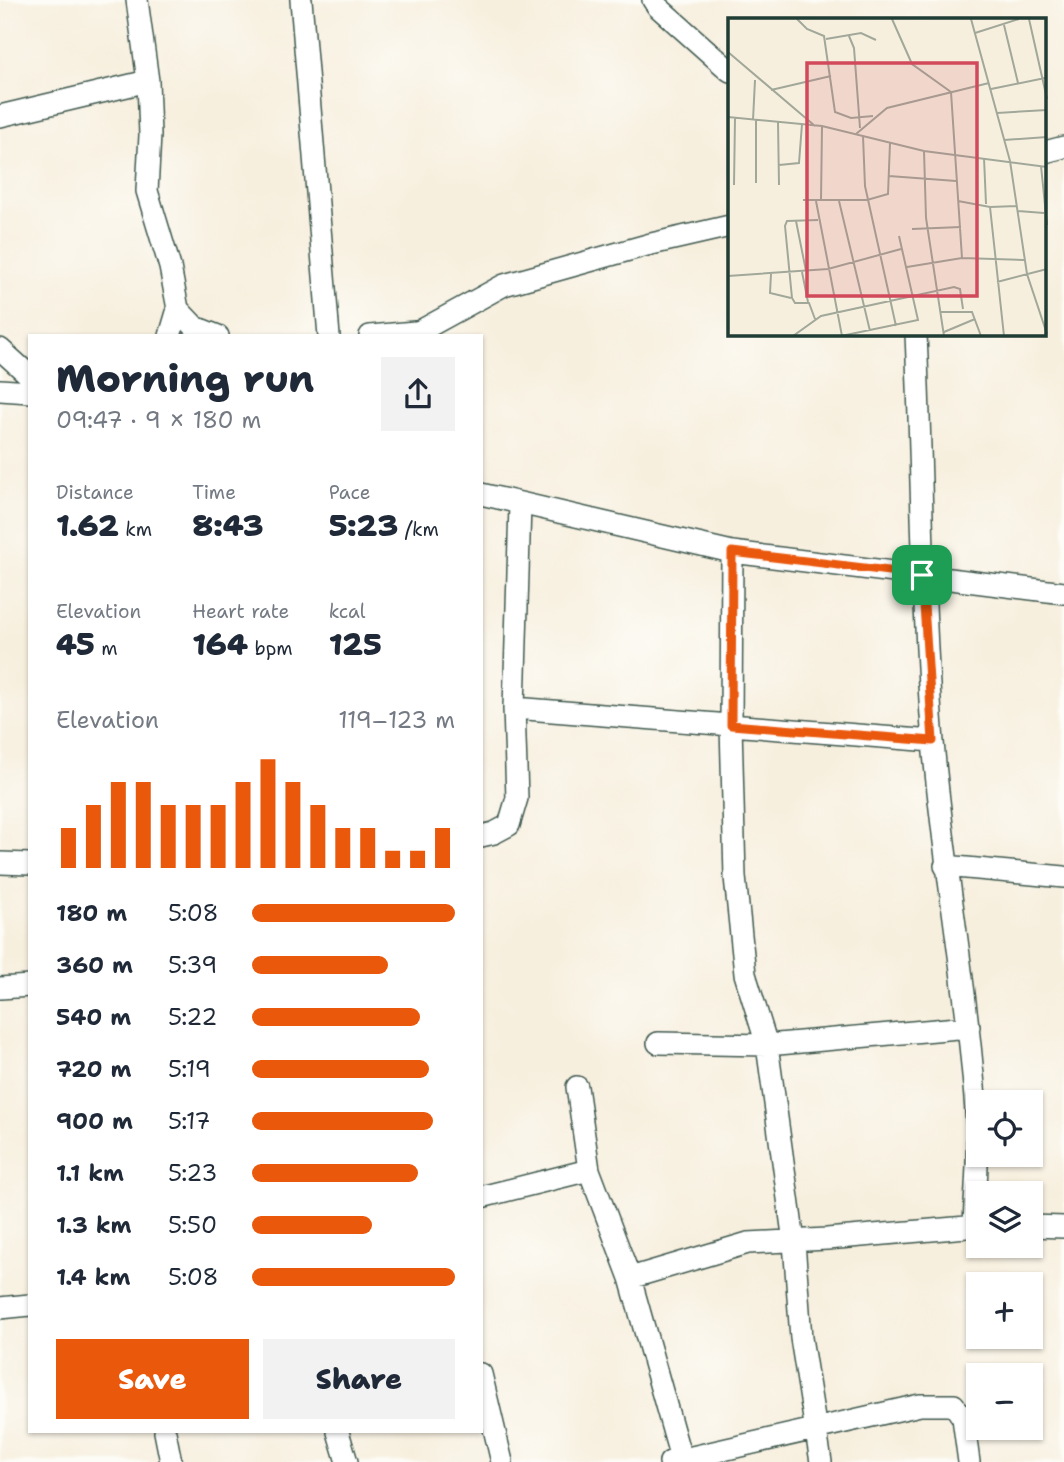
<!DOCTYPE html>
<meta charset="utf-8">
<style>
body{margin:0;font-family:"Shantell Sans",sans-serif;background:#f2f2f3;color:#1f2937;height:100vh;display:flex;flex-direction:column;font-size:26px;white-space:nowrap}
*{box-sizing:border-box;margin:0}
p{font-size:23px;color:#747a83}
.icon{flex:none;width:38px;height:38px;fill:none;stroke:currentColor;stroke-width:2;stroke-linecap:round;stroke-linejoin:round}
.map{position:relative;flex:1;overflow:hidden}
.panel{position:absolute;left:28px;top:334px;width:455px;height:1099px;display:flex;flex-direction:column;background:#fff;border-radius:0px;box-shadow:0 2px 5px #0004}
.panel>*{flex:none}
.controls{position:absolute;left:966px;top:1090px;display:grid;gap:14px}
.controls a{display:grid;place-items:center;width:77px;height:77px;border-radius:0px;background:#fff;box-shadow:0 2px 5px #0004;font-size:35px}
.pin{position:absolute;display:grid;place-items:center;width:60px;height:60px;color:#fff;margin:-30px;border-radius:14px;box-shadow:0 4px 10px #0006}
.round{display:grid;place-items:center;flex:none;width:74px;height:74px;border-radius:0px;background:#f2f2f3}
.headline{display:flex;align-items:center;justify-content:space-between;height:119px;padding:0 28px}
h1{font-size:38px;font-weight:800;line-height:52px}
.figures{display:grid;grid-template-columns:repeat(3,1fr);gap:10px;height:119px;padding:7px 28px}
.figures div{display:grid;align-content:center}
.figures b{font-size:30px;font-weight:800}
.figures small{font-size:19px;font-weight:400}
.figures p{font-size:19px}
.chart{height:196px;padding:14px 28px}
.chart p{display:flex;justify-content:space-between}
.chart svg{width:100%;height:126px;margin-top:7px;stroke:#ea580c;stroke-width:6}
.button{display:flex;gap:14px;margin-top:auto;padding:14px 28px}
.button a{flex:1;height:80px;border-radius:0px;background:#ea580c;color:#fff;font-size:28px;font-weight:800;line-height:80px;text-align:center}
.button a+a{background:#f2f2f3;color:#1f2937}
ul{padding:0 28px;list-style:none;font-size:23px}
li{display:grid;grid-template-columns:112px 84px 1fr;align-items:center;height:52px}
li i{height:18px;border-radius:9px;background:#ea580c}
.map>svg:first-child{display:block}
</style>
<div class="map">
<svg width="1064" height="1462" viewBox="0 0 1064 1462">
<rect width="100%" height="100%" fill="#fdfcf7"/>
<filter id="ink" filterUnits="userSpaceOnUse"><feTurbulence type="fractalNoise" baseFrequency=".0143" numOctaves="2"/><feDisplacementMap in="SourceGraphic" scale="14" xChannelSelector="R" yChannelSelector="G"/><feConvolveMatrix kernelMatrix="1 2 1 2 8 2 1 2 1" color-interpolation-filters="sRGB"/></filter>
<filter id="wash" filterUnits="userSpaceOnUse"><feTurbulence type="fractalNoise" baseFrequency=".00686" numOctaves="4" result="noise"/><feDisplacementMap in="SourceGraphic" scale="28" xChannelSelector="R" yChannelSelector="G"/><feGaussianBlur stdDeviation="1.57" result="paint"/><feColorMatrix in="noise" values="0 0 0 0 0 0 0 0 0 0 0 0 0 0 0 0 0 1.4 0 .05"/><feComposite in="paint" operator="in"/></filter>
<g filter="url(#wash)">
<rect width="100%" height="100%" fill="#f7efde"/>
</g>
<g filter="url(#ink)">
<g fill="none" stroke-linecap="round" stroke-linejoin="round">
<defs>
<path id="street" d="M137 0 148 81 150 135 147 191 170 267 178 309 195 327 218 336
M301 0 329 336
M653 0 658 7 730 71
M0 116 148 81
M1045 152 1064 147
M916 334C922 470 922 606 933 742 944 870 969 997 977 1126 979 1159 975 1193 974 1226
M170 336 178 309
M370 336 415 332
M411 336 504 285 647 245 730 226
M0 349 30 376
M0 390 30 392
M481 494 732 552 1064 593
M732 552 731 725 735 877 745 974 767 1045 794 1242 801 1338 821 1462
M514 708 933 741
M481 836 494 833 509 825 517 798 514 708 520 505
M0 863 30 864
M945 866 1064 877
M0 988 30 986
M658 1043 767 1045 969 1027
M577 1087 589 1170 630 1278 682 1462
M481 1197 589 1170
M1031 1226 1064 1227
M630 1278 748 1243 827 1239 978 1226
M0 1308 30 1305
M481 1374 502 1462
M165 1432 171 1462
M338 1432 347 1462
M670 1462 920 1405H954L963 1418 969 1462"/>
</defs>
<!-- street casing -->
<use href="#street" stroke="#3f584e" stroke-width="24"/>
<!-- street -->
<use href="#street" stroke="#fff" stroke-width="21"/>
</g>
</g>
<g fill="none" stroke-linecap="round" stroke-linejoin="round" filter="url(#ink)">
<defs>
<path id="route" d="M732 552 922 575 933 741 731 725Z"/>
</defs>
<!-- route casing -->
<use href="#route" stroke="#fff" stroke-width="14"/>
<!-- route -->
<use href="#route" stroke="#ea580c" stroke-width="9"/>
</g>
<!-- overview -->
<g transform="translate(728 18)">
<rect width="318" height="318" fill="#f7efde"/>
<path fill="none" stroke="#a1a89a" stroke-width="2" d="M69 1 79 11 96 18 107 94 123 100 145 98M164 1 184 46 223 74 234 240M243 1 282 143 299 256 319 316M301 1 319 81M276 7 290 65M247 15 291 1M121 18 126 30 132 110M98 21 133 15 148 22M0 34 87 108M263 71 317 60M43 72 103 58M269 95 319 92M0 99 94 108 196 133 319 149M25 102 27 62M50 104 51 167M128 116 159 90 261 65M135 118 137 168 168 308M276 122 319 119M196 133 198 200 216 318M256 140 258 186M51 147 71 145 74 106M313 148 319 207M161 158 228 163M28 165V102M6 167 7 100M75 182H139L160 176 162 125M93 182 94 108M88 183 114 318M111 183 142 313M230 183 262 189 289 188M262 189 276 318M290 193 316 195M68 203 78 253M184 211 233 209M179 249 234 240 296 242M74 254 80 284M43 256 42 275 63 280M0 258 100 251 173 231M269 264 319 251M213 294H244L253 318M87 301 81 285H67L64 280 57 208 59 203 90 202M216 314 247 301M65 318 93 298 226 269 232 271 235 291M113 318 190 302 171 218"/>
<path fill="#d1495b" fill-opacity="0.15" stroke="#d1495b" stroke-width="3.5" d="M79 45H249V278H79Z"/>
<rect width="318" height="318" fill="none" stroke="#1f3d34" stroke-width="3.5"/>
</g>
</svg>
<div class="controls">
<a><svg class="icon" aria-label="locate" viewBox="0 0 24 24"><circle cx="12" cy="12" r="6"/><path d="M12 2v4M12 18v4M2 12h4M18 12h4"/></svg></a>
<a><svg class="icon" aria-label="layers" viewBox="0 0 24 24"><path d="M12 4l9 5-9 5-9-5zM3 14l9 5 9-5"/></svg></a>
<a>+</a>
<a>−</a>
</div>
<div class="pin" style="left:922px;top:575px;background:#1e9e55"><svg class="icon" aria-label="arrive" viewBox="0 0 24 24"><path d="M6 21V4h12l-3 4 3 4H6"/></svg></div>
<section class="panel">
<div class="headline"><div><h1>Morning run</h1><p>09:47 · 9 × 180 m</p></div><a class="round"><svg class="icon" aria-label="share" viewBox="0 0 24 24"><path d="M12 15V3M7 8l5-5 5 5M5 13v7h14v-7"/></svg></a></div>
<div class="figures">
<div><p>Distance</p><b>1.62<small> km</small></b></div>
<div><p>Time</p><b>8:43</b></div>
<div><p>Pace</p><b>5:23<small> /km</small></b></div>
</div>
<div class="figures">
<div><p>Elevation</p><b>45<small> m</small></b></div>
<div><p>Heart rate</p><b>164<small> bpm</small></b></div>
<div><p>kcal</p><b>125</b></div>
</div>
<div class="chart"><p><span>Elevation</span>119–123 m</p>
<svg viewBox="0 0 160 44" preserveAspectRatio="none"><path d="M5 44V30M15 44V22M25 44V14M35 44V14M45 44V22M55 44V22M65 44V22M75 44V14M85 44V6M95 44V14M105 44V22M115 44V30M125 44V30M135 44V38M145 44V38M155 44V30"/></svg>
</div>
<ul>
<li><b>180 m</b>5:08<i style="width:100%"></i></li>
<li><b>360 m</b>5:39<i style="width:67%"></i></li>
<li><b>540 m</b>5:22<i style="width:83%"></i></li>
<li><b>720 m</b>5:19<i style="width:87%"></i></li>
<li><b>900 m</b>5:17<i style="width:89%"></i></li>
<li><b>1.1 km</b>5:23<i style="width:82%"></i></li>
<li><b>1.3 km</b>5:50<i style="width:59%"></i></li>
<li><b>1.4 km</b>5:08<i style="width:100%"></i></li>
</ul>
<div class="button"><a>Save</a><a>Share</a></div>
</section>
</div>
